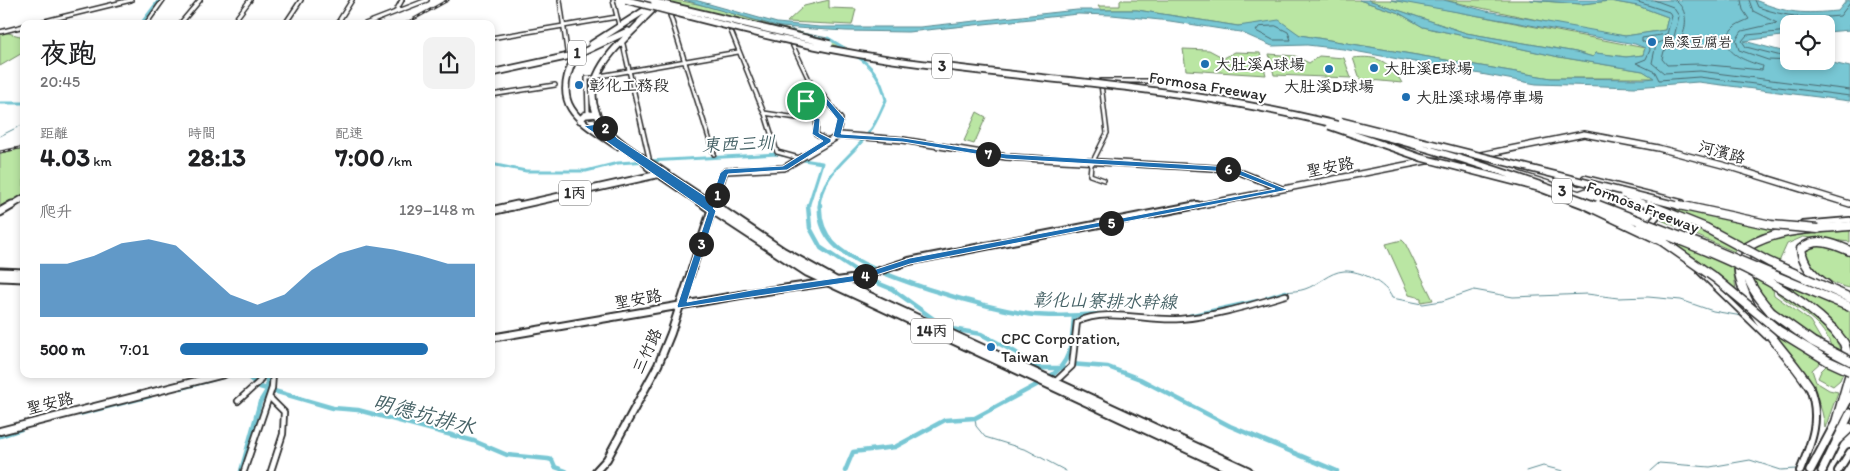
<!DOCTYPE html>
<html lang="zh-TW">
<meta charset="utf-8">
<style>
body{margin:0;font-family:Itim,"LXGW WenKai TC",sans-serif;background:#f2f2f2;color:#202124;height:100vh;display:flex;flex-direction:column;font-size:19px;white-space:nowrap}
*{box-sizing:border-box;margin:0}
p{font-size:16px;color:#757577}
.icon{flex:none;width:28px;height:28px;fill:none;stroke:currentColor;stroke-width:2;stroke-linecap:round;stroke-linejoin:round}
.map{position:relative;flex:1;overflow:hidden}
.panel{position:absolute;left:20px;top:20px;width:475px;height:358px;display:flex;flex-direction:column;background:#fff;border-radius:10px;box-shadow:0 2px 8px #0003}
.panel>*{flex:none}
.fabs{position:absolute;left:1780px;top:15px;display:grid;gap:10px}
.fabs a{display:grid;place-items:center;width:55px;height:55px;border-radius:10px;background:#fff;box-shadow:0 2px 8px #0003;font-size:25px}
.pin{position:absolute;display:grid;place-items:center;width:42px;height:42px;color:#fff;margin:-21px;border:2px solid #fff;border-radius:50%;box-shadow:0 1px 5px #0007}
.km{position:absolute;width:25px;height:25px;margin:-12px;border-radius:50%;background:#222;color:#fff;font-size:14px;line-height:25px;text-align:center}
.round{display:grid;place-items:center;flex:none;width:52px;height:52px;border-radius:10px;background:#f2f2f2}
.headline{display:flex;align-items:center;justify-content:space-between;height:85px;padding:0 20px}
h1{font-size:28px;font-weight:800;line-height:38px}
.stats{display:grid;grid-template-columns:repeat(3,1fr);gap:8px;height:85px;padding:5px 20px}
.stats div{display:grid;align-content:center}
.stats b{font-size:25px;font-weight:800}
.stats small{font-size:14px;font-weight:400}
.stats p{font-size:14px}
.chart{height:140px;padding:10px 20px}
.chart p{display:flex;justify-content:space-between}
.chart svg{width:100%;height:90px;margin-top:5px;fill:#1f6fb2;opacity:.7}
ul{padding:0 20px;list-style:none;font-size:16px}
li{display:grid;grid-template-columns:80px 60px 1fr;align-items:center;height:38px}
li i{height:12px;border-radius:6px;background:#1f6fb2}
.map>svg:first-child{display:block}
</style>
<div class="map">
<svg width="1850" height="471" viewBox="0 0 1850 471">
<rect width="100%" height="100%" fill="#fff"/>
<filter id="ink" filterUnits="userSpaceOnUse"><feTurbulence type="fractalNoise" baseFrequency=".02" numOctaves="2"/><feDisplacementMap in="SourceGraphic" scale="10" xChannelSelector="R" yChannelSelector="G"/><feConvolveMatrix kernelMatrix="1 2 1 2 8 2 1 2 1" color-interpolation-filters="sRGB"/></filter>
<g filter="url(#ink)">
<!-- green -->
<path fill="#bae6a3" stroke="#728867" d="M666 0C696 0 740 16 770 25 796 32 823 36 847 48L750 28 661 5Z
M829 0V8L856 9 852 25 787 22 804 6Z
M1120 0H1359L1399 13 1423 27 1559 57 1643 71 1655 78H1551L1300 35C1293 32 1288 25 1279 23 1265 20 1252 26 1238 26L1137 10H1101L1098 6H1120Z
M1368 0H1391L1417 4 1645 48 1643 55 1626 57 1596 53 1593 57 1576 52 1466 33Z
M1444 0H1530L1581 4 1610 1 1638 6 1668 17 1665 30 1626 36 1593 32Z
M4 32 24 37V52L0 66V33Z
M1183 49 1209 50 1224 58 1235 52 1260 53 1266 75 1186 70Z
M1269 54 1295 56 1309 63 1319 56 1344 58 1351 78 1274 75Z
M1353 58C1378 55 1389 61 1402 83L1360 79Z
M977 112 986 117 974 144 964 141Z
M24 148V196L0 208V153Z
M1680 209 1781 230 1761 234 1741 245 1675 211Z
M1667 212 1739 248 1735 252 1661 220Z
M1850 230V242L1803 237 1787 244 1778 264 1752 249 1778 237Z
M1660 236 1733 266 1736 291Z
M1402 240 1405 243 1433 300 1421 302V298L1409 295 1386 244Z
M1829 245 1850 253V288C1829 284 1809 272 1803 251L1812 246Z
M1748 273 1772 284 1774 295 1810 321 1826 348 1808 338 1765 302Z
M1778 281 1850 312V351C1827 319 1813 303 1778 284Z
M1777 287C1805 303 1833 325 1843 357L1832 350C1826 322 1797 310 1777 293Z
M1762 323 1822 361 1812 370 1816 382 1829 390 1838 392 1825 428C1820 383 1790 356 1762 323Z
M1828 364 1843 373 1840 380 1833 386 1818 378 1821 371Z"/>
<!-- water -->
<path fill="#78c7d4" stroke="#598990" d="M684 0H695L777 23 819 27H920L1077 10H1137L1238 26 1279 20 1300 35 1551 78 1645 79 1654 78 1643 71 1559 57 1423 27 1399 13 1359 0H1368L1466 33 1576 52 1593 57 1596 53 1626 57 1643 55 1645 48 1635 44 1391 0H1444L1486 11 1625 36 1665 30 1668 17 1638 6 1610 1 1581 4 1530 0H1755C1788 14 1803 14 1838 11L1847 0H1850V30L1826 32V24H1789V35L1744 41 1789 53V61H1824L1850 67V101L1698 82 1635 87 1536 84 1343 49 1307 45 1272 46 1240 32 1170 21 1112 15 1078 14 908 32 846 31 780 27Z"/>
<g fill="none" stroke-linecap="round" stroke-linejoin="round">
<!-- shore -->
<path stroke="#4a696f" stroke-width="1" d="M1632 0 1669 12 1672 16 1667 34 1642 38V41L1649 45 1650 50 1646 59 1636 63 1655 72 1659 80 1699 77 1850 96
M1654 0 1673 7 1679 16 1674 37 1656 44 1652 63 1664 73 1700 71 1850 90
M1675 0C1689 11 1687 27 1680 42L1664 51 1662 59 1667 65 1699 64 1762 70 1763 66C1747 62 1710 49 1735 26 1739 23 1745 21 1749 19L1743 10 1741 0
M1749 0 1753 11 1777 23 1742 31 1736 40 1739 50 1768 60 1795 61
M1755 0 1758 7C1785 17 1811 19 1840 16L1850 3
M1276 26 1288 32 1291 40H1273L1256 31 1259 27Z
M1789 31 1747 35 1742 41 1746 47 1789 58"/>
<!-- stream -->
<path stroke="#598990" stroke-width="1" d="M790 28 796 32 828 38
M0 136 24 124
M1286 292C1292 291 1300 291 1305 289 1318 285 1329 272 1344 271 1360 270 1386 283 1392 298L1423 304 1442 301 1474 290 1513 297 1587 294 1618 298 1648 297 1681 300 1713 311 1742 316
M975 418 976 426 985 437 1027 450 1066 471
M1527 471 1543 466 1563 471
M1650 471 1659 463 1710 467 1750 460 1781 470 1796 469"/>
<!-- canal-far1 -->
<path stroke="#78c7d4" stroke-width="3" d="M141 24 159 0
M828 38 849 51
M0 103H24
M797 159 822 163 808 207
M648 161 777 154 788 156
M491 164 526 171H586L618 163 648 161
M819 207C821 172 853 157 870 131 877 122 881 110 886 100 881 79 874 67 855 55"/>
<!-- canal -->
<path stroke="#78c7d4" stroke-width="4.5" d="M808 205 810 228 821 248 870 280 892 289 946 328 981 334 1015 352 1037 368H1063
M820 205C819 220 823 232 833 243 862 275 991 310 1035 315 1057 317 1079 315 1100 314
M1267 298 1286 292
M1189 316 1258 301
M1070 364 1108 367 1140 379 1230 426 1337 471
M245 374 260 387 333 408 358 410 474 441 507 455 548 459 552 460 555 467 566 471
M1048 378C1072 363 1072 342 1074 316
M181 388 232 374
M79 414 150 396
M0 436 21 429
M241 471 260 402 268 389 266 374
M845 471 853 452 895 447 945 420 975 418 1042 382"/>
<defs>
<path id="street-far1" d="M560 0 567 51
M613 0 619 25
M396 11 402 0
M670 15 714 154
M48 21 57 24
M33 24 131 0
M146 24 163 0
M180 24 200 0
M232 24 250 0
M285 24 301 0
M337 24 352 0
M365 24 427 0
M731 31 764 113 797 118 807 116
M0 32 24 26
M491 38 617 17
M623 44 649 158 644 164
M793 46 812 86 799 89 800 98 807 102 806 115 817 119 816 134 828 141
M600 76 738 52
M1101 81H1150
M1101 84 1107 133 1091 165 1090 175 1104 180
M819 90 841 119 837 136
M491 95 555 85
M806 101 824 97
M591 114 588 112 587 78H593
M765 114 777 152 799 158
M1520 169 1579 188 1587 185 1584 177 1683 202"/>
<path id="street" d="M1803 224 1850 220
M1652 226 1651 223 1661 212 1675 207
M1699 271 1766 336
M1055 382 1072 366 1077 322C1108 307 1147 322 1180 319 1216 316 1251 305 1286 295
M269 397 284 412 283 434 271 471
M238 401 259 382 263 374
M244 471 272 388 273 374"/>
<path id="secondary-far1" d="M713 207 724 173 727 171 784 168 840 135 903 140 1006 157 1232 169 1282 189
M1191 207 1426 161 1461 159 1584 134 1658 148 1730 167 1850 204"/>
<path id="secondary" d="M491 338 752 293 858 278 909 261 1197 205
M0 431 224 374
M596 471 607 459 658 365 671 333 713 205
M1800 471C1812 442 1822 417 1809 386
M1838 471 1850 452"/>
<path id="primary-far1" d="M643 20C627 37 606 54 597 76 578 122 627 147 658 168 677 181 697 194 716 207
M640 22 662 0
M592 44 650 7
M573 61C551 108 582 122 617 146
M491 73 579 54 628 31
M580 120 585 115 596 114
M648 167 707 207
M9 207 24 198
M511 207 660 174"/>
<path id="primary" d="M705 205 807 272 1235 471
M714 205 782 251 836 281 1248 471
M491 211 517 205
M0 212 12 205
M0 272 24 273
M0 277 24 278
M1810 471 1850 396
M1822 471 1850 413"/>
<path id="highway" d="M1738 262C1740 313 1783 345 1809 386
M1827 285C1813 276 1803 265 1801 249 1816 236 1834 244 1850 251
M1771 312C1754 293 1740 274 1747 247 1779 228 1814 229 1850 226
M1834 330 1844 343 1850 362
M1836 422 1850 373
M1837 440 1850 428"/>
</defs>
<!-- street-far1 casing -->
<use href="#street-far1" stroke="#2b2b2b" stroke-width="6"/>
<!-- street casing -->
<use href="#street" stroke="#2b2b2b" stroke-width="8"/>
<!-- secondary-far1 casing -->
<use href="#secondary-far1" stroke="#2b2b2b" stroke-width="8"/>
<!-- secondary casing -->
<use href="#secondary" stroke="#2b2b2b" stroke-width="10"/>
<!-- primary-far1 casing -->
<use href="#primary-far1" stroke="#2b2b2b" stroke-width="9"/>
<!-- primary casing -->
<use href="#primary" stroke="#2b2b2b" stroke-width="11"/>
<!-- highway casing -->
<use href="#highway" stroke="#2b2b2b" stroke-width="11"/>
<!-- street-far1 -->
<use href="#street-far1" stroke="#fff" stroke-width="3"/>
<!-- street -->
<use href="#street" stroke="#fff" stroke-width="4.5"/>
<!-- secondary-far1 -->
<use href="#secondary-far1" stroke="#fff" stroke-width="5"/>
<!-- secondary -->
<use href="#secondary" stroke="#fff" stroke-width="6"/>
<!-- primary-far1 -->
<use href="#primary-far1" stroke="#fff" stroke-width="5.5"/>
<!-- primary -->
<use href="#primary" stroke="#fff" stroke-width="7"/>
<!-- highway -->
<use href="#highway" stroke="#fff" stroke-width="8"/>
<defs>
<path id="rail" d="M405 24 448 0
M0 152 24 147"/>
</defs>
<!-- rail casing -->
<use href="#rail" stroke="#2b2b2b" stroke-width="3"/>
<!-- rail -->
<use href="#rail" stroke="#fff" stroke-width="1" stroke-dasharray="3" stroke-linecap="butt"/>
<defs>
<path id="highway-bridge-far1" d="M626 0C710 21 794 45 881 58 998 76 1117 82 1234 103 1359 125 1482 162 1601 207
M654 2 830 44
M1341 121 1684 207
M1329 126 1422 158 1539 188 1589 207
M1623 195 1652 207"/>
<path id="highway-bridge" d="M1586 205 1662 241 1715 278 1779 331 1828 361 1850 371
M1598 205 1712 249 1850 307
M1649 205 1706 228 1769 262 1850 298
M1679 205 1771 225 1818 229
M1641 225C1710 252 1781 277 1834 330
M1771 312 1813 342 1850 361"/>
</defs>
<!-- highway-bridge-far1 casing -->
<use href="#highway-bridge-far1" stroke="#2b2b2b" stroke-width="9" stroke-linecap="butt"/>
<!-- highway-bridge casing -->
<use href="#highway-bridge" stroke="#2b2b2b" stroke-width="11" stroke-linecap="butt"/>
<!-- highway-bridge-far1 -->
<use href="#highway-bridge-far1" stroke="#fff" stroke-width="5.5"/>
<!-- highway-bridge -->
<use href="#highway-bridge" stroke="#fff" stroke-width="8"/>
</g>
</g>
<!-- route -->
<path fill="#1f6fb2" stroke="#fff" fill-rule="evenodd" d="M824 95 845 119 841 134 903 138 1006 154 1232 167 1288 190 910 264 858 281 678 308 677 306 708 212 584 126 605 123 617 138 711 200 720 173 725 169 783 166 823 141 812 134 814 121 803 115 802 101ZM822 100 837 119 833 136 837 138 903 142 1006 159 1231 172 1275 189 910 258 858 275 752 290 687 302 716 211 713 208 717 205 728 174 787 170 831 142V139L819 133 820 119 810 114 809 102ZM601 128 609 137 597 129Z"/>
<!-- markers -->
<g fill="#1f6fb2" stroke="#fff" stroke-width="2">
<circle cx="1652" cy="42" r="5"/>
<circle cx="1205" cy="64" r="5"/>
<circle cx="1374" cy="68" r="5"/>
<circle cx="1329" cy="69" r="5"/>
<circle cx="579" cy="85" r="5"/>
<circle cx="1406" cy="97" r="5"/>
<circle cx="991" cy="347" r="5"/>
</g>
<g text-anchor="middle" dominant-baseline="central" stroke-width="4" stroke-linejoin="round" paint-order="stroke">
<!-- far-poi labels -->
<g font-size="14" fill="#2b2b2b" stroke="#fff" text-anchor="start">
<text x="1662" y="42">烏溪豆腐岩</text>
</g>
<!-- shield labels -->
<g fill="#fff" stroke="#6b6b6b" stroke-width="1">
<rect x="568" y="40.5" width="18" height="25" rx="4"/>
<rect x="932" y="53.5" width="20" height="25" rx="4"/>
<rect x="1552" y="178.5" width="20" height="25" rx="4"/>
<rect x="559" y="180.5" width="32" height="25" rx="4"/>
<rect x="911" y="318.5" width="42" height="25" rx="4"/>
</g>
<g font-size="15" font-weight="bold" fill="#2b2b2b">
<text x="577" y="53">1</text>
<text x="942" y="66">3</text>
<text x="1562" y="191">3</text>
<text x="575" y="193">1丙</text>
<text x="932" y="331">14丙</text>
</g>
<!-- poi labels -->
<g font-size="16" fill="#2b2b2b" stroke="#fff" text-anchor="start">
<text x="1215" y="64">大肚溪A球場</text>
<text x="1384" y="68">大肚溪E球場</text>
<text x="589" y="85">彰化工務段</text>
<text x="1329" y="86" text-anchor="middle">大肚溪D球場</text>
<text x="1416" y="97">大肚溪球場停車場</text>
<text x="1001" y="338">CPC Corporation,<tspan x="1001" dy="18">Taiwan</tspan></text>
</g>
<!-- street labels -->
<g font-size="16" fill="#2b2b2b" stroke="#fff">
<text transform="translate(1208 86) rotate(9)">Formosa Freeway</text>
<text transform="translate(1722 152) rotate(15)">河濱路</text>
<text transform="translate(1330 167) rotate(-11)">聖安路</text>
<text transform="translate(1643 207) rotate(21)">Formosa Freeway</text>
<text transform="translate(638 299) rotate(-10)">聖安路</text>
<text transform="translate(647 351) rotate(-65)">三竹路</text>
<text transform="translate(50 403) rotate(-14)">聖安路</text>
</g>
<!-- water labels -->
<g font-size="18" font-style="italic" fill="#466266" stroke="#fff">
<text transform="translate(738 144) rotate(-2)">東西三圳</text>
<text transform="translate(1105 301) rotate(1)">彰化山寮排水幹線</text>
</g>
<!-- near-water labels -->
<g font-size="21" font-style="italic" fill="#466266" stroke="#fff">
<text transform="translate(424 414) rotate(15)">明德坑排水</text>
</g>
</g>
</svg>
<div class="fabs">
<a><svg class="icon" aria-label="locate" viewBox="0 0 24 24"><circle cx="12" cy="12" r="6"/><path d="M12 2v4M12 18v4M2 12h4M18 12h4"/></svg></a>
</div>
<div class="pin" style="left:806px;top:101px;background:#1e9e55"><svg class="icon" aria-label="arrive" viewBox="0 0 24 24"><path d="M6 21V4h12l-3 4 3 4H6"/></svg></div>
<b class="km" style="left:717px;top:195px">1</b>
<b class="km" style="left:605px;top:128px">2</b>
<b class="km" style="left:701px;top:244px">3</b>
<b class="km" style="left:865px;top:276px">4</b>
<b class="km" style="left:1111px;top:223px">5</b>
<b class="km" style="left:1228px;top:169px">6</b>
<b class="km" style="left:988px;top:154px">7</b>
<section class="panel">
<div class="headline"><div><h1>夜跑</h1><p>20:45</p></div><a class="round"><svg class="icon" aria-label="share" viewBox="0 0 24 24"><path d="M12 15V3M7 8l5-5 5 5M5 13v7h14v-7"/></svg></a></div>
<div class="stats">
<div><p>距離</p><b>4.03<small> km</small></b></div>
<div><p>時間</p><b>28:13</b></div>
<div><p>配速</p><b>7:00<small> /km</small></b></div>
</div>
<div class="chart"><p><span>爬升</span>129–148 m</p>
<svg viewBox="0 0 160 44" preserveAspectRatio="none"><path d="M0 44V18L10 18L20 14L30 8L40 6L50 9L60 21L70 33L80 38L90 33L100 21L110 13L120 9L130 11L140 14L150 18L160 18V44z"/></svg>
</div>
<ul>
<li><b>500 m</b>7:01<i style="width:84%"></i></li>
</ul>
</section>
</div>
